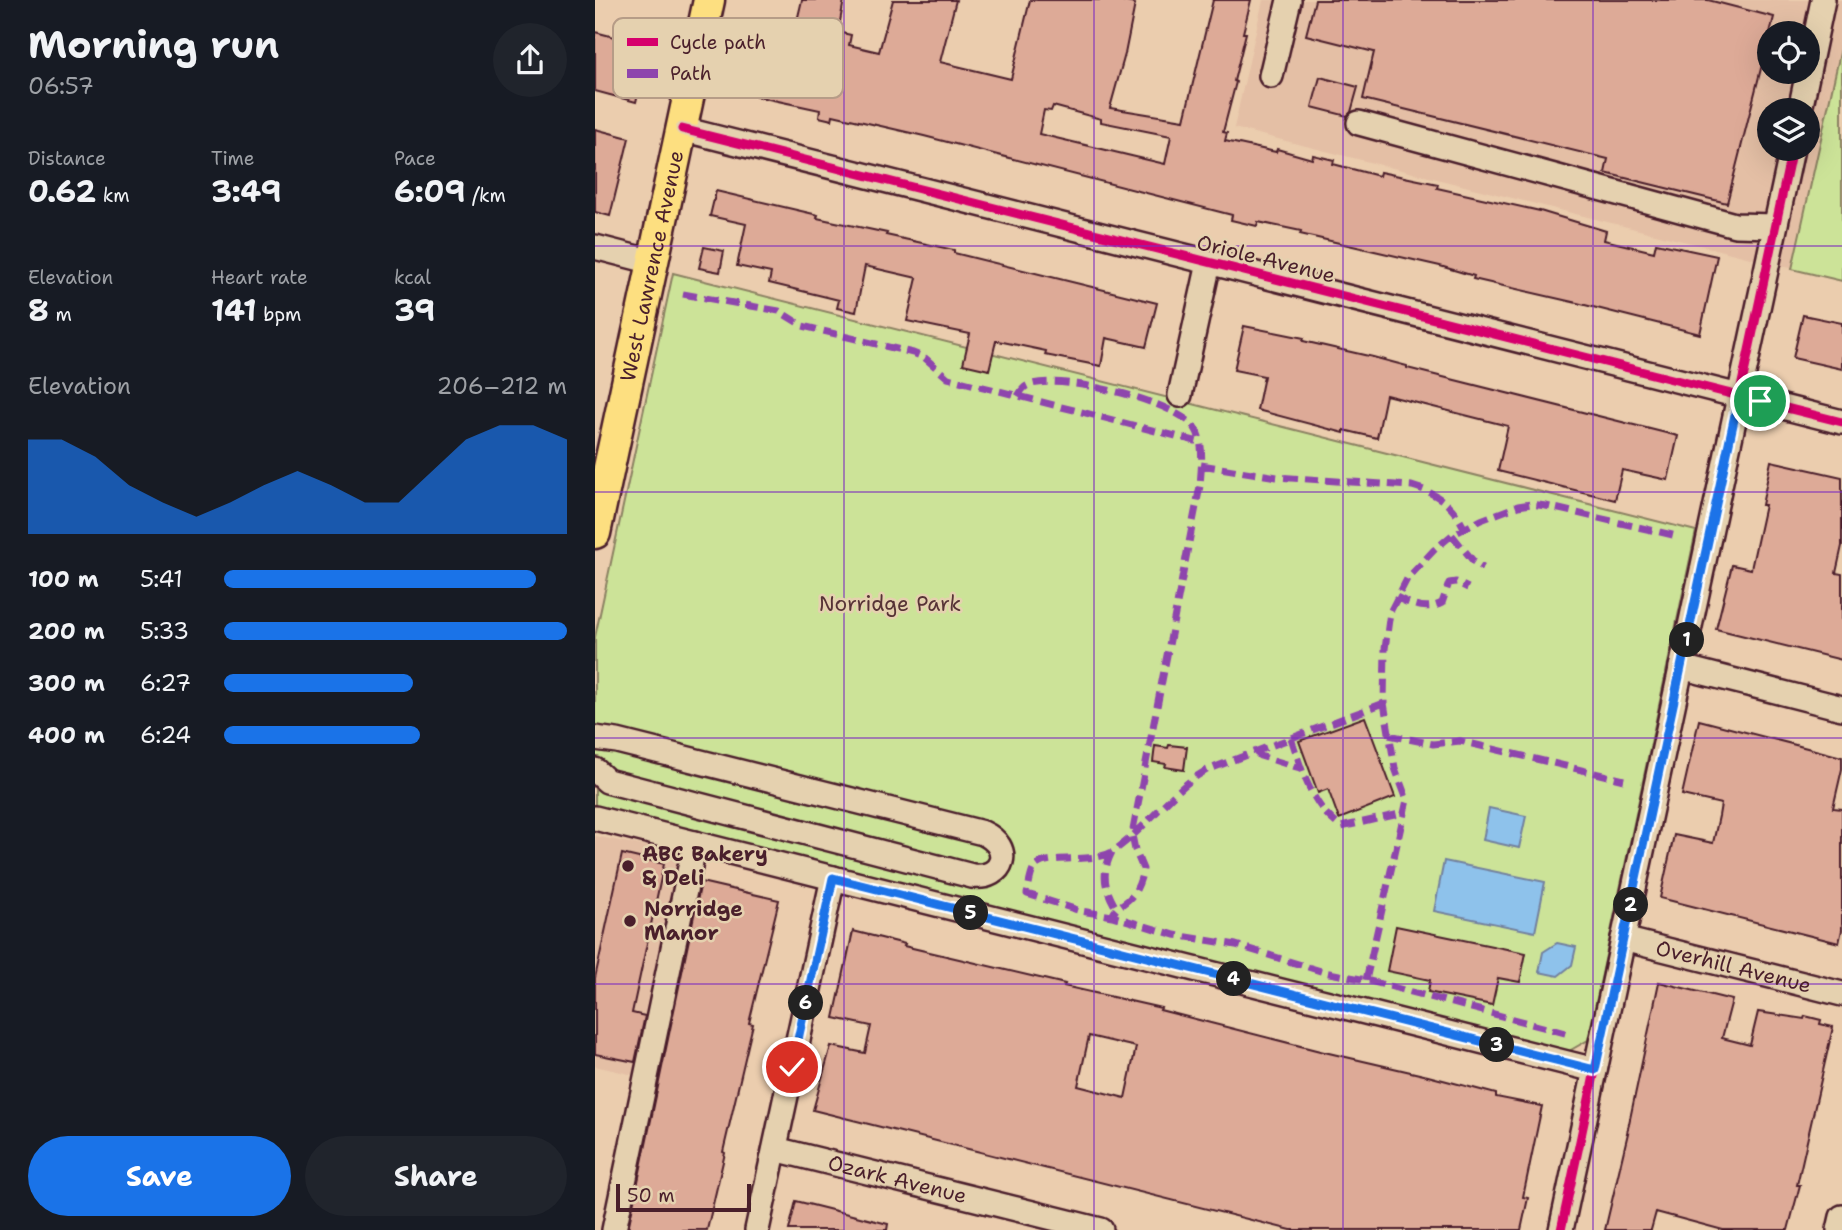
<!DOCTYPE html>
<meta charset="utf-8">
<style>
body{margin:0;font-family:"Shantell Sans",sans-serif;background:#20242c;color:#f1f3f6;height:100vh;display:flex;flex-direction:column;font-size:26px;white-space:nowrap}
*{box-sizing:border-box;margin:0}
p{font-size:23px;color:#9ea1a6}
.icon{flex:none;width:38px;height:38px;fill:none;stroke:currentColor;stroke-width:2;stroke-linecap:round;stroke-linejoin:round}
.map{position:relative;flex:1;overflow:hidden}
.panel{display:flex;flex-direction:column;background:#171b24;width:595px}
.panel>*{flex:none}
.fabs{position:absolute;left:1162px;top:21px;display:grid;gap:14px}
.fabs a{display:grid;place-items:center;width:63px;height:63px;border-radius:50%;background:#171b24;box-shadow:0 7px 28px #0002;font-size:35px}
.scale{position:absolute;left:21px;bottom:18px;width:135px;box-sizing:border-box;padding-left:7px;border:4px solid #4a1f2b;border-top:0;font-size:19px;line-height:24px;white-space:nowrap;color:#4a1f2b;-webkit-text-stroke:5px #e5d1af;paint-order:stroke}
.pin{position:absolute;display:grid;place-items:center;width:60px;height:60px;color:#fff;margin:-30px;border:4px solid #fff;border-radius:50%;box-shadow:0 2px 7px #0007}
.km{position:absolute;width:35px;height:35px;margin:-18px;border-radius:50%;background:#222;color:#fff;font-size:19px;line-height:35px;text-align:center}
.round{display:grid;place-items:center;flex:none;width:74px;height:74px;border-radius:37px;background:#20242c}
.headline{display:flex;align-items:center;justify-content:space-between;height:119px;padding:0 28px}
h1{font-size:38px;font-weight:700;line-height:52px}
.metrics{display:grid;grid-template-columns:repeat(3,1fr);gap:10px;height:119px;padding:7px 28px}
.metrics div{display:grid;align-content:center}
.metrics b{font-size:30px;font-weight:700}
.metrics small{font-size:19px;font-weight:400}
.metrics p{font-size:19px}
.chart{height:196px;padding:14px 28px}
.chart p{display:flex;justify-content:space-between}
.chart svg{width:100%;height:126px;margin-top:7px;fill:#1a73e8;opacity:.7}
.cta{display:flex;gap:14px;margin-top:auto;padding:14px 28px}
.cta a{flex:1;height:80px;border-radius:42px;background:#1a73e8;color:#fff;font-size:28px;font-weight:700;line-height:80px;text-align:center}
.cta a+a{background:#20242c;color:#f1f3f6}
ul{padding:0 28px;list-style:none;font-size:23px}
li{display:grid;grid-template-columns:112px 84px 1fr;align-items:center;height:52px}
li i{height:18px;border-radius:9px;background:#1a73e8}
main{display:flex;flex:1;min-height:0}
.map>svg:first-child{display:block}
</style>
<main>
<section class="panel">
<div class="headline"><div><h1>Morning run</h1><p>06:57</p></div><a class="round"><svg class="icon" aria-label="share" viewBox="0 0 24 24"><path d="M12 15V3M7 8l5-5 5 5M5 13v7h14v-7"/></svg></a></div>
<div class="metrics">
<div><p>Distance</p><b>0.62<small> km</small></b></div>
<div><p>Time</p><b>3:49</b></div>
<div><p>Pace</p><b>6:09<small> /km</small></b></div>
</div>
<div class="metrics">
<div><p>Elevation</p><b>8<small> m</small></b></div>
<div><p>Heart rate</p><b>141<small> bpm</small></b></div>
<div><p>kcal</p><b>39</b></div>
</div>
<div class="chart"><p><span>Elevation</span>206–212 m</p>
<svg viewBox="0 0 160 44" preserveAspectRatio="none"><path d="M0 44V11L10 11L20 17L30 27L40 33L50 38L60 33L70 27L80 22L90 27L100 33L110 33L120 22L130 11L140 6L150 6L160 11V44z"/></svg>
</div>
<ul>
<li><b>100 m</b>5:41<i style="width:91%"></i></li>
<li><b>200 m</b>5:33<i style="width:100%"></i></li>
<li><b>300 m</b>6:27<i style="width:55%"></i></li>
<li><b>400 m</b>6:24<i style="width:57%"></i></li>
</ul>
<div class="cta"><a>Save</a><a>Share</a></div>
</section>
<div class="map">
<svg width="1247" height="1230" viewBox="0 0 1247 1230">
<rect width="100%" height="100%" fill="#ebcdae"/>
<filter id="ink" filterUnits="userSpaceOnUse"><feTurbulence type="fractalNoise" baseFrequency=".0143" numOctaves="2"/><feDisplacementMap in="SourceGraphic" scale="14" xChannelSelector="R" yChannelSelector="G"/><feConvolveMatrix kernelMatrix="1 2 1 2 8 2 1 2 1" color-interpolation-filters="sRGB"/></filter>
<g filter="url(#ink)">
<!-- built -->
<path fill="#e4bfa5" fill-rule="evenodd" d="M668 0H1247V281L639 128ZM1174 33H1213V72H1174ZM1174 110H1213V149H1174Z
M0 836 90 854 43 1076 0 1066Z"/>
<!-- green -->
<path fill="#cce398" stroke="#8b8162" stroke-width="2" d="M1247 44V281L1197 269Z
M78 273 1101 531 993 1040 974 1051 0 806V637Z"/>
<!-- water -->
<path fill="#8ec2eb" stroke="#73819e" stroke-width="2" d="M894 808 931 816 924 848 888 840Z
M849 861 950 882 940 932 839 911Z
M962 943 981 947 977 965 963 976 944 972 948 952Z"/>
<!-- building -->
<path fill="#ddaa97" stroke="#4a1f2b" stroke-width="2" fill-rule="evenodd" d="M207 0H249L243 32 256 35 254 45 284 52 298 0H361L345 62 416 79 435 0H523L540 4 530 54 515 108 589 120 618 0H656L648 33H651L639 81 641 82 628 132 632 133 630 141 681 152 682 149 717 159 718 155 739 160 738 164 784 176 785 172 843 184 842 188 945 211 1011 231 1009 240 1059 252 1061 243 1122 256 1105 334 982 303 878 279 879 276 845 266 705 234 706 231 663 222 662 226 636 220 637 215 329 136 238 115 237 120 224 117 225 110 155 95 165 50 189 55 186 68 232 78 238 52 197 42ZM458 106 506 119V122L576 136 570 164 444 134 449 110 456 111Z
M720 0H1113L1179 17 1132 203 1010 173 1013 159 768 99 779 52 711 35Z
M0 32 54 46 41 102 0 91Z
M725 77 763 87 756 112 752 116 717 107Z
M0 129 34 138 15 216 0 212Z
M121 191 223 215 222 218 292 233 291 235 359 250V253L562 303 551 347 511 338 506 366 450 355 451 351 403 341H401L394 370 368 364 375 334 312 321 322 278 270 266 261 312 242 308 244 300 174 283 176 273 142 266 151 224 115 216Z
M109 247 129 251 125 272 104 268Z
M1208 315 1247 323V369L1198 358Z
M649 326 709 338 708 341 778 357 812 366V368L1083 436 1073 480 1027 470 1020 500 903 471 913 426 791 395 782 438 749 430V433L662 410 669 376 639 370Z
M1176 461 1247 477V546L1241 573 1247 574V660L1121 629 1137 565 1156 569 1170 505H1167Z
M770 717 800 797 744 819 733 789 723 793 704 741Z
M1104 720 1247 757V769L1238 808 1247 809V930L1244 943 1065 898 1079 835 1118 843 1124 816 1126 804 1087 795Z
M574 745 592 747 589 770 570 767 571 764 558 762 560 746 573 748Z
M27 854 69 864 37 1013 50 1016 40 1062 0 1054V978Z
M106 882 184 900 154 1023 158 1024 128 1152 130 1153 112 1230H36L33 1229Z
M801 926 931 953 925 982 903 978 897 1005 833 992 835 980 792 971Z
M258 931 310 944 309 946 470 984 469 986 566 1008 565 1010 725 1051 833 1076 901 1094V1097L947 1106 928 1197 933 1198 926 1230H696L218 1110 236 1046 270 1053 276 1026 239 1018ZM494 1036 541 1047 530 1098 483 1086Z
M1064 982 1137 1000 1127 1038 1155 1045 1163 1012 1209 1019 1210 1016 1226 1020 1225 1024 1238 1027 1202 1185H1205L1193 1230H1128L1061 1212 1056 1230H1010L1033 1133H1032Z
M201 1201 293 1224 292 1230H194Z"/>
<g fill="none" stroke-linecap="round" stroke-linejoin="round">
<defs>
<g id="minor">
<path d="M676 76 694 0"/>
<path d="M1205 110 1228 0"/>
<path d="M764 123 1140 225 1180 226"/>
<path d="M87 129 1247 422"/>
<path d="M0 247 58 262"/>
<path d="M585 395 614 263"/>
<path d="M1086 667 1247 708"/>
<path d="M0 738 22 741 388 833C419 847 409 880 377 876L12 781 0 770"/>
<path d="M0 818 1000 1070"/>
<path id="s1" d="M1028 939 1247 994"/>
<path id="s2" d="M180 1149 506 1230"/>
<path d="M19 1230 100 843"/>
<path d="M162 1230 238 878"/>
<path d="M966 1230 1197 149"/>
<path d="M1244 1230 1247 1217"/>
</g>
<g id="major">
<path id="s3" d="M0 533 114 0"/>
</g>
</defs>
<!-- minor casing -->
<use href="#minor" stroke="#4a1f2b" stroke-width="28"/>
<!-- major casing -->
<use href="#major" stroke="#4a1f2b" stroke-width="35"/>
<!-- minor -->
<use href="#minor" stroke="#e5d1af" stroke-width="23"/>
<!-- major -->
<use href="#major" stroke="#fddf80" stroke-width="30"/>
<!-- quiet -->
<path stroke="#8e44ad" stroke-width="7" stroke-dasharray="14 7" stroke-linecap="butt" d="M88 294 184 311 208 326 318 353 330 358 353 378 604 442
M423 396C426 391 428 387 434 385 464 373 582 401 600 428 610 443 606 469 605 486L537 835 540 850 548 869C546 880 542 892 533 900 526 906 521 907 517 916
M606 465 682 477 817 486C841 493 858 504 869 528
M857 535 879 562 888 568
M801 597C817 605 831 611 847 603L854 583 861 582 873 588
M789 703 612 770C575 790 552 829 517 852 497 864 448 853 439 868 435 875 434 886 432 894L486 911 517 916 580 935 641 945 729 972 771 980 974 1034
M794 735 838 744 865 741 1029 780
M696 738C707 770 716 806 746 827L809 813
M660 751 665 756 705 768
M517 852C506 874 509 887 521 908
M771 980 812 800 800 768 789 703 790 649 795 612 812 579 839 550 857 535 886 520 923 506 936 504 951 506 1082 536"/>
<defs>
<path id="cycleway" d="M87 129 1247 422
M966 1230 1197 149"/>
</defs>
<!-- cycleway casing -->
<use href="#cycleway" stroke="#e5d1af" stroke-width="13"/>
<!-- cycleway -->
<use href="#cycleway" stroke="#d6006c" stroke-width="9"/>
</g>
</g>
<g fill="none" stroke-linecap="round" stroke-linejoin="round" filter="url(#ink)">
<defs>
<path id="route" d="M197 1067 238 878 1000 1070 1144 396 1165 401"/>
</defs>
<!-- route casing -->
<use href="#route" stroke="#fff" stroke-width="14"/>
<!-- route -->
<use href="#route" stroke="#1a73e8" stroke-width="9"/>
</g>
<!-- grid -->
<path fill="none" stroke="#7b2cbf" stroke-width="2" stroke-opacity="0.55" d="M249 0V1230M499 0V1230M748 0V1230M998 0V1230M0 246H1247M0 492H1247M0 738H1247M0 984H1247"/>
<!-- markers -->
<g fill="#4a1f2b" stroke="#e5d1af" stroke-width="2.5">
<circle cx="33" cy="866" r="7"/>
<circle cx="35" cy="921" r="7"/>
</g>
<g text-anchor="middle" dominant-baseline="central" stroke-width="5" stroke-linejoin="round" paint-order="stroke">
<!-- street labels -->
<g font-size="21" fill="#4a1f2b" stroke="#e5d1af">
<text transform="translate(671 259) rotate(14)">Oriole Avenue</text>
<text stroke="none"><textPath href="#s3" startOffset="273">West Lawrence Avenue</textPath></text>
<text stroke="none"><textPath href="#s1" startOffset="114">Overhill Avenue</textPath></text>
<text stroke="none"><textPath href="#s2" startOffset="126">Ozark Avenue</textPath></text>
</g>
<!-- park labels -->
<g font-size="21" fill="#573336" stroke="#e5d1af">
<text x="295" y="604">Norridge Park</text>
</g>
<!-- poi labels -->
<g font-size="21" font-weight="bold" fill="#4a1f2b" stroke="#e5d1af" text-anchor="start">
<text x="47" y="854">ABC Bakery<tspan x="47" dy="24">&amp; Deli</tspan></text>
<text x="49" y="909">Norridge<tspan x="49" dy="24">Manor</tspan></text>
</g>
</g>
<!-- legend -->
<rect x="18" y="18" width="230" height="80" rx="10" fill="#e5d1af" stroke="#b69c87" stroke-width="2"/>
<rect x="32" y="38" width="31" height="8" fill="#d6006c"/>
<rect x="32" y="69" width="31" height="9" fill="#8e44ad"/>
<g font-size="19" fill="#4a1f2b">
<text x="75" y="49">Cycle path</text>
<text x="75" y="80">Path</text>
</g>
</svg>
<div class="fabs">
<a><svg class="icon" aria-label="locate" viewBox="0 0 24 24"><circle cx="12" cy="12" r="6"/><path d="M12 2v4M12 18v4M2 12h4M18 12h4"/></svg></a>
<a><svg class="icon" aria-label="layers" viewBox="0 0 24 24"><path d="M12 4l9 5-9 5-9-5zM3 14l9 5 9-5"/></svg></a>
</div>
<div class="scale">50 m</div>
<div class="pin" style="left:1165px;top:401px;background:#1e9e55"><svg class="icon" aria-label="arrive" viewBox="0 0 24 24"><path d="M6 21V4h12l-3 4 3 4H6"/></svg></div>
<div class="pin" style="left:197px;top:1067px;background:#d93025"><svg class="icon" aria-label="check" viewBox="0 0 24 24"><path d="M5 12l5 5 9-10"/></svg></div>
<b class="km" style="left:1092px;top:640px">1</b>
<b class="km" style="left:1036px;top:905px">2</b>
<b class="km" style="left:902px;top:1045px">3</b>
<b class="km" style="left:639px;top:979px">4</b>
<b class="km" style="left:376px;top:913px">5</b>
<b class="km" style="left:211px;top:1003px">6</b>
</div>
</main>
